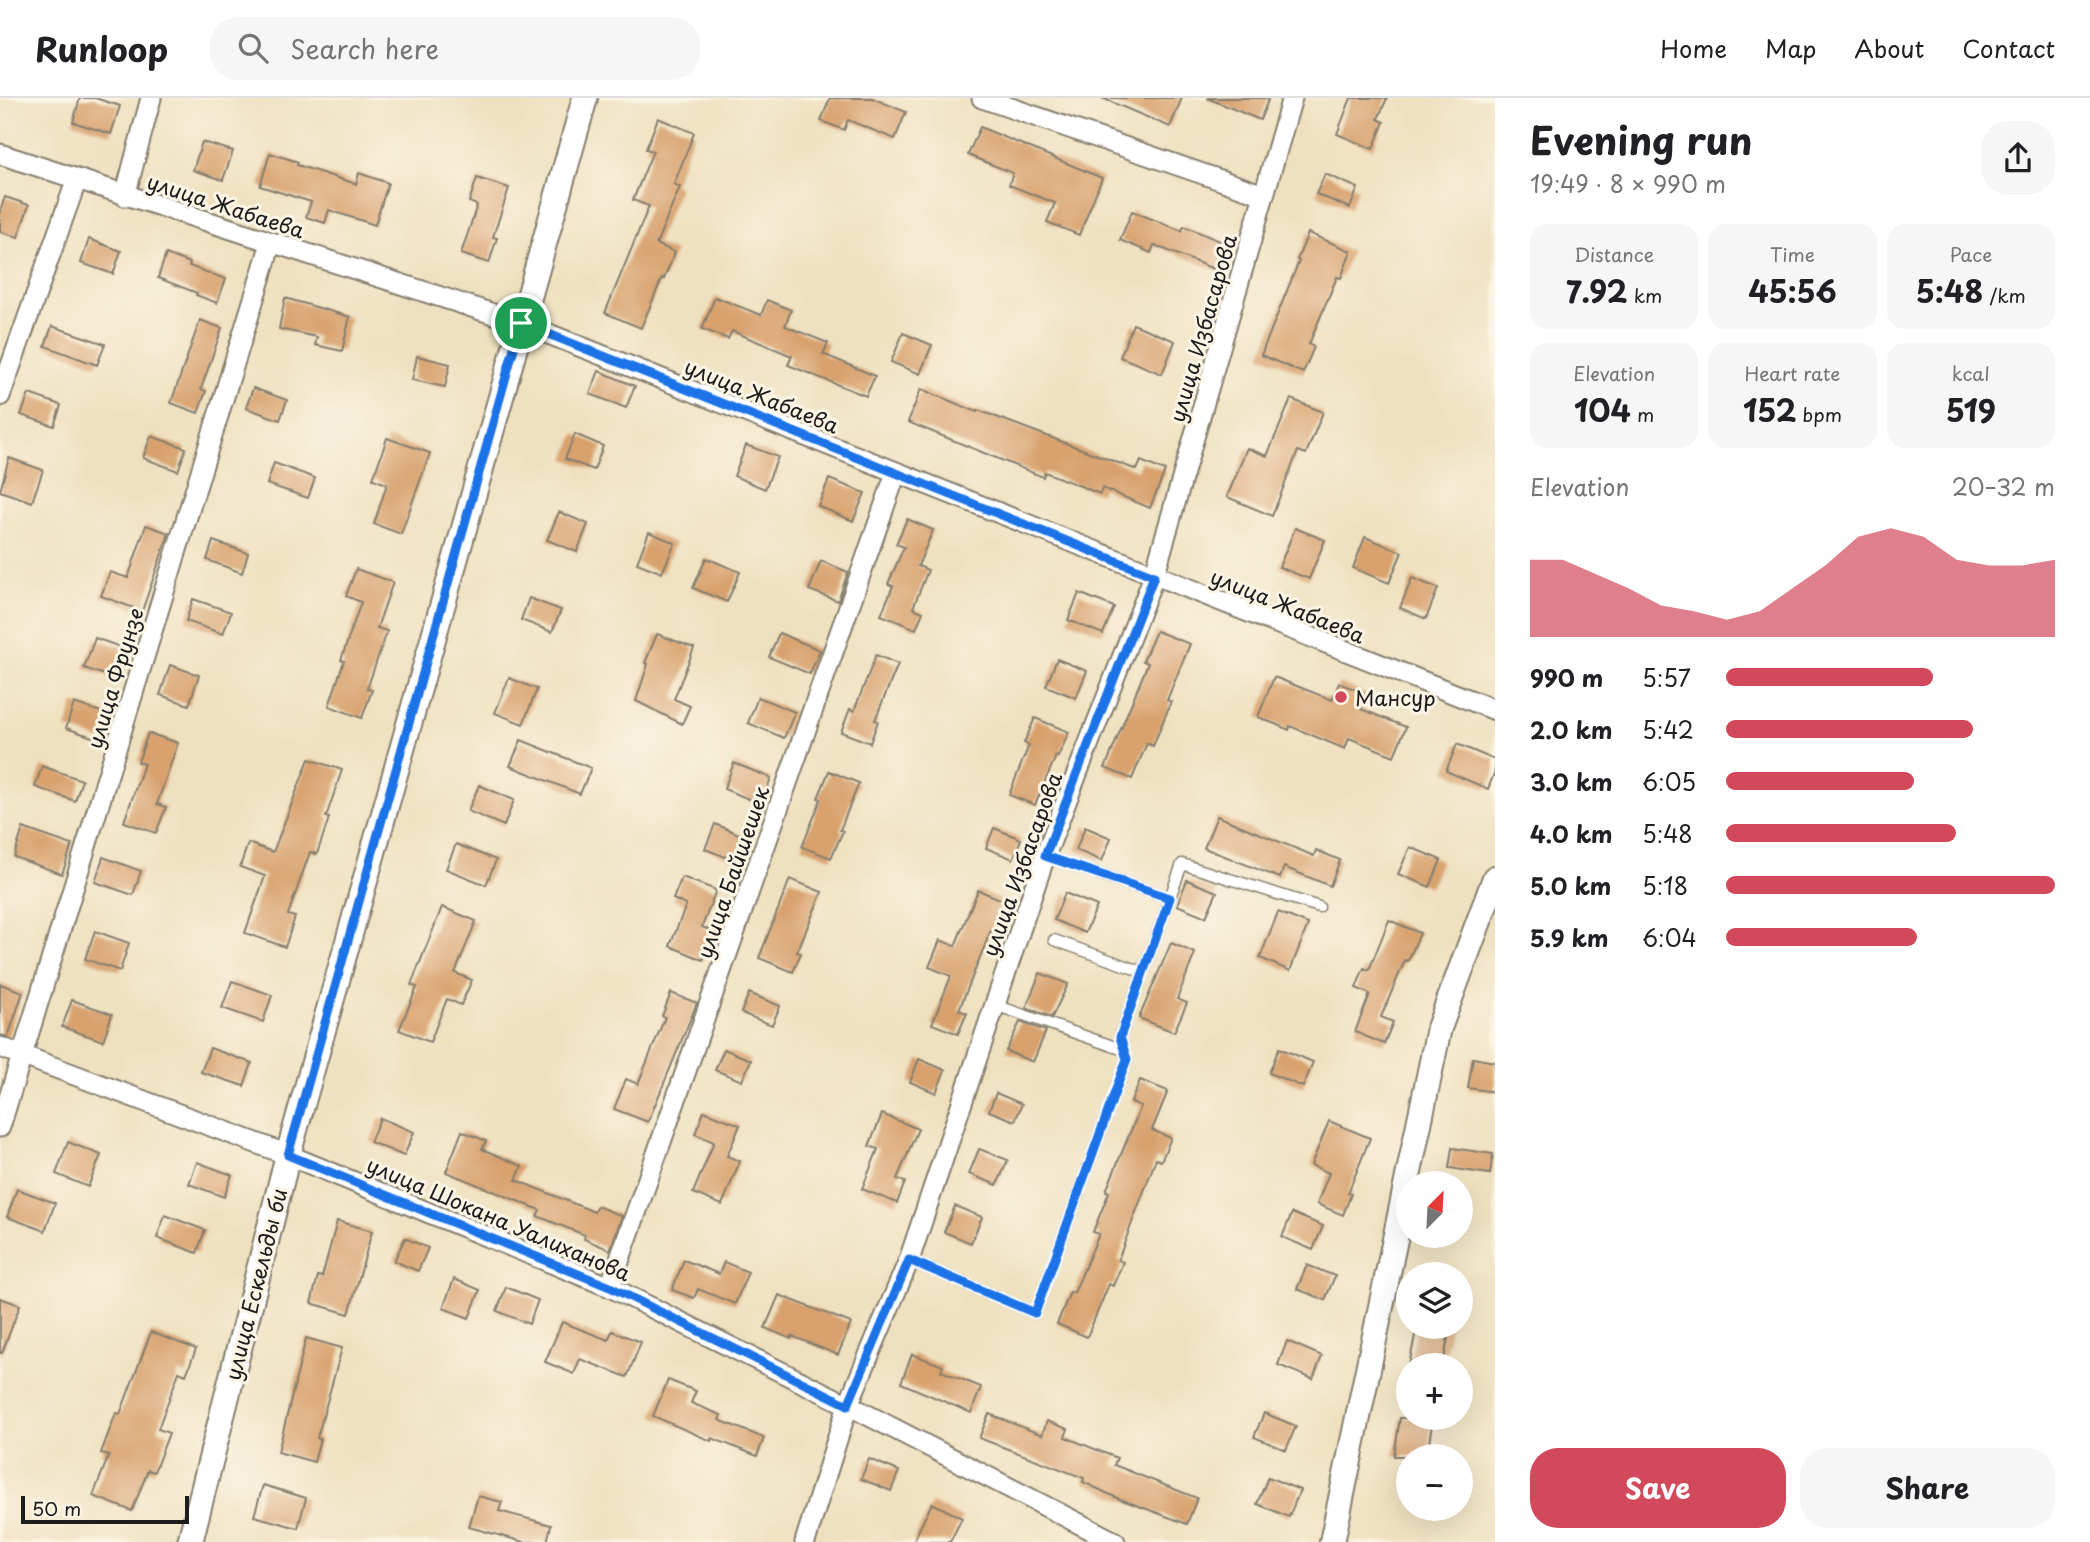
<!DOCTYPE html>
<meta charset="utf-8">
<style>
body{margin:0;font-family:"Playpen Sans",sans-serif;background:#f6f6f6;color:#202124;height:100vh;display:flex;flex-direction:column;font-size:26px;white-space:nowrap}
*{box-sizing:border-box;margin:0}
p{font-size:23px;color:#757577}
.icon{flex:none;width:38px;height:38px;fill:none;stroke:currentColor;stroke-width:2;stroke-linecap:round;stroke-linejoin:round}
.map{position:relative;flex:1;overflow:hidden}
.panel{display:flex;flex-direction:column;background:#fff;width:595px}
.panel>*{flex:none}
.needle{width:46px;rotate:24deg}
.tools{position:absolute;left:1396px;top:1073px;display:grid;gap:14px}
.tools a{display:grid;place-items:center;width:77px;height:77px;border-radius:50%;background:#fff;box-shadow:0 7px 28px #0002;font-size:35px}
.scale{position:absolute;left:21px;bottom:18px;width:168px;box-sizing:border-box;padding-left:7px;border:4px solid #1c1c1c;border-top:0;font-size:19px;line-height:24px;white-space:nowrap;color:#1c1c1c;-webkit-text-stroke:5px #fcf5e5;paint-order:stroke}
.pin{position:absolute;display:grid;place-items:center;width:60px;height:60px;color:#fff;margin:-30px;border:4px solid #fff;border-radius:50%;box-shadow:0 2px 7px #0007}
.round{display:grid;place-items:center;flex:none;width:74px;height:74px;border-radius:28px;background:#f6f6f6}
.headline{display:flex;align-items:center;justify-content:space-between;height:119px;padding:0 35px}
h1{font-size:38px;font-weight:700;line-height:52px}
.figures{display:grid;grid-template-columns:repeat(3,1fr);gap:10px;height:119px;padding:7px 35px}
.figures div{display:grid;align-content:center;border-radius:18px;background:#f6f6f6;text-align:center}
.figures b{font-size:30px;font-weight:700}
.figures small{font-size:19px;font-weight:400}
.figures p{font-size:19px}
.chart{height:196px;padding:14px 35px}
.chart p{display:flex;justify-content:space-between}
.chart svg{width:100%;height:126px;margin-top:7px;fill:#d1495b;opacity:.7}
.cta{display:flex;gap:14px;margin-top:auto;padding:14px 35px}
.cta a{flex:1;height:80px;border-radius:28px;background:#d1495b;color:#fff;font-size:28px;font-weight:700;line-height:80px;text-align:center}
.cta a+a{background:#f6f6f6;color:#202124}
ul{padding:0 35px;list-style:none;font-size:23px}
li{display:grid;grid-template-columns:112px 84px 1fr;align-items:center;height:52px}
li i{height:18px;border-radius:9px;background:#d1495b}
header{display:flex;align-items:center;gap:42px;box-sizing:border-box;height:98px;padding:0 35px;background:#fff;border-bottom:2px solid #e0e0e0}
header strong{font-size:33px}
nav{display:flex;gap:38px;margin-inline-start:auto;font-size:24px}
.search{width:490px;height:63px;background:#f6f6f6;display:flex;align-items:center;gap:18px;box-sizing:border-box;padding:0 24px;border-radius:28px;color:#757577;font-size:26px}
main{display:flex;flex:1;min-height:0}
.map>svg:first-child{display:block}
</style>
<header>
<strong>Runloop</strong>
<div class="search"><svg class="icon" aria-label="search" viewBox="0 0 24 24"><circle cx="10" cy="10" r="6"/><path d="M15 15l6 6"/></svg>Search here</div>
<nav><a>Home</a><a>Map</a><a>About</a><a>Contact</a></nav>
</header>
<main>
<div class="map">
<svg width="1495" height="1444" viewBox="0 0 1495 1444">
<rect width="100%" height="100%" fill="#fcf5e5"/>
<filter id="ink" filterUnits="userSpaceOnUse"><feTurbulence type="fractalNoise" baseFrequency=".0143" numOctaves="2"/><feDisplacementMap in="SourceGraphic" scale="14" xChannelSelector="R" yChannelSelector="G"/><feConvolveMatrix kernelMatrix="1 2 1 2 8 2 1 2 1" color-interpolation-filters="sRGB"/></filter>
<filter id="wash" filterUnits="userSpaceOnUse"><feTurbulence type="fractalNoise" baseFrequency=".00686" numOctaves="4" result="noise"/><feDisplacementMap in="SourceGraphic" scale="28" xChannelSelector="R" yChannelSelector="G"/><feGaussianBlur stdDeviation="1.57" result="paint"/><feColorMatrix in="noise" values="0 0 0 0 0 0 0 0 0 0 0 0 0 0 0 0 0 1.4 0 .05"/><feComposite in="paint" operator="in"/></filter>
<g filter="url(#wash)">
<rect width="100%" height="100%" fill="#efe1c0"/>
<g id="blocks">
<!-- building -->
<path fill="#d8a16d" d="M80 0H95L120 8 111 36 73 24Z
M830 0H872L906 14 895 41 848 22 844 32 821 23Z
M1102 0H1182L1170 29Z
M1207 0H1269L1260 22Z
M1351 0H1387L1378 21 1384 24 1373 51 1337 36Z
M658 20 694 35 674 86 680 89 656 146 675 154 664 181 662 180 641 230 605 215 649 108 633 102 653 53 646 51Z
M980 29 1102 80 1079 137 1047 124 1055 105 1009 87 1013 75 968 57Z
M202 44 233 53 223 82 193 72Z
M270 55 298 64 297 67 356 86 359 75 388 85 375 127 329 112 325 125 306 119 311 104 260 88Z
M1325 76 1358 90 1350 110 1316 96Z
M477 80 509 90 493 139 497 140 489 165 461 156 477 107 469 104Z
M5 99 29 107 18 139 0 134V113Z
M1132 113 1182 133 1184 128 1232 148 1221 174 1154 147 1151 155 1120 142Z
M1308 135 1351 153 1341 180 1337 179 1309 246 1314 249 1303 275 1261 257 1299 163 1297 162Z
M89 141 121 153 113 176 81 165Z
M166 156 190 165 189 168 226 181 217 205 196 197 197 195 158 180Z
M715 199 761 217 767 202 791 212 785 228 828 245 823 256 875 278 866 298 788 267 792 258 732 233 728 241 702 231Z
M285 200 350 219 342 253 315 247 317 239 279 231Z
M200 222 222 230 201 291 206 293 198 315 171 305Z
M1133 226 1175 243 1162 276 1120 259Z
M52 228 105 246 97 267 45 248Z
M903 235 932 247 920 276 891 264Z
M417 258 450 266 445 289 412 282Z
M599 273 635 288 626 310 590 296Z
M253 290 287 302 280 322 246 310Z
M921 291 977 314 978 312 1137 372 1141 363 1165 373 1150 410 1102 390 1100 396 1045 374 1043 379 908 324Z
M29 296 61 307 54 328 21 317Z
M1291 301 1323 314 1306 356 1298 353 1272 418 1227 399 1247 350 1267 358Z
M575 336 603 348 594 372 565 361Z
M151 338 186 350 178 373 143 360Z
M387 340 430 355 401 436 374 426 387 386 373 381Z
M746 347 778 359 765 391 734 378Z
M9 360 43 372 32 404 0 393Z
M274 365 315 380 308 400 267 386Z
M829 381 865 395 853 423 818 408Z
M559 414 588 426 577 454 547 442Z
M907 421 933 432 918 468 928 472 913 510 923 514 916 531 881 517 893 488 888 486 904 449 896 446Z
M146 427 169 435 142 513 101 498 110 474 128 480Z
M1295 430 1325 442 1309 481 1279 469Z
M649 434 675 445 662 475 637 465Z
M1365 439 1402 454 1389 485 1353 470Z
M213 443 248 455 242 475 207 462Z
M706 460 740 474 727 504 693 490Z
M821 463 848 474 838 503 809 492Z
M356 471 393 484 377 530 387 533 367 591 372 592 362 620 329 608 344 563 341 562 361 504 346 498Z
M1412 480 1438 490 1426 521 1400 510Z
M1079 495 1114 509 1103 536 1068 522Z
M529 500 561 512 552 534 521 522Z
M193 501 231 514 223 536 186 523Z
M1156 533 1190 546 1167 602 1171 604 1153 648 1147 645 1132 681 1105 670 1148 565 1143 563Z
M779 535 820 552 810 576 769 559Z
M657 536 694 550 674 601 690 608 682 626 636 603 648 566 645 565Z
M95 540 129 552 119 582 84 570Z
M876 557 898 566 875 622 878 623 870 645 841 634 850 611 854 613Z
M1057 561 1087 573 1076 600 1046 588Z
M170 567 199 577 189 607 160 597Z
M1274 579 1332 602 1339 585 1367 596 1361 611 1406 629 1394 658 1349 640 1345 651 1290 628 1289 632 1258 619Z
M509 580 537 591 523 626 495 615Z
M758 599 795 614 784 640 748 625Z
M74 605 110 617 101 642 66 630Z
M1035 620 1069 634 1058 659 1056 658 1035 707 1009 697 1029 647 1024 645Z
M148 635 178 645 157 706 166 709 156 735 124 724 144 666 138 664Z
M521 642 591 670 580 696 510 668Z
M1457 646 1495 662V673L1488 691 1446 673Z
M309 661 342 672 326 719 329 720 317 756 310 754 288 817 295 819 285 849 245 835 265 778 240 769 248 745 273 754Z
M734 665 771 680 761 706 724 691Z
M42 668 82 682 75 703 35 689Z
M829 673 859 685 840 732 843 733 831 760 802 749 821 701 818 700Z
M479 687 514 702 504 728 468 713Z
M1217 718 1314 758 1316 752 1340 762 1330 788 1284 769 1280 780 1204 750Z
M715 726 751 741 741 765 705 751Z
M1085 729 1111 740 1102 763 1076 752Z
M23 730 72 747 62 776 14 759Z
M994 730 1021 741 1013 761 986 750Z
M456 746 496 762 486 787 446 771Z
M1410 749 1441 762 1430 789 1398 776Z
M103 759 141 773 133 797 95 784Z
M682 779 716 792 702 829 714 834 703 862 670 848 686 807 673 801Z
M790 781 822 794 797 854 801 855 793 874 759 860Z
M1187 782 1217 794 1206 819 1177 807Z
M978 792 1010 805 998 835 991 832 959 912 967 915 958 936 932 926 951 878 929 869 940 842 955 848Z
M1065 795 1097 808 1085 835 1054 822Z
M442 809 476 823 455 875 472 882 461 907 447 901 430 944 399 932 417 889 411 887Z
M1278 814 1308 826 1290 873 1260 860Z
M1389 822 1420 835 1408 863 1405 862 1381 919 1393 924 1384 946 1355 934 1370 896 1356 890 1364 870 1369 872Z
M95 833 129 845 120 873 85 861Z
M1171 845 1195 855 1177 901 1187 905 1174 934 1139 920Z
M1040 875 1068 886 1052 919 1026 910Z
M232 883 272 897 263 924 222 910Z
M0 886 23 894 8 939 0 937Z
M671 895 697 905 648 1024 614 1011 626 981 638 986 665 919 662 918Z
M749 895 780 908 772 927 741 915Z
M72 902 112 916 103 943 62 929Z
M1020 924 1046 933 1033 964 1006 953Z
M210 950 252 965 244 988 201 974Z
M1279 950 1313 964 1303 989 1269 975Z
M724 951 751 962 742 983 715 972Z
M1473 960 1495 964V994L1468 990Z
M919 961 945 972 936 995 910 984Z
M1140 982 1168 993 1152 1032 1171 1040 1161 1063 1156 1061 1118 1162 1123 1164 1113 1188 1109 1186 1087 1239 1057 1226 1070 1194 1074 1195 1099 1136 1093 1134 1109 1094 1106 1093 1141 1008 1131 1004Z
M996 995 1022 1006 1015 1023 989 1013Z
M704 1013 740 1027 727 1058 740 1063 722 1107 693 1095 714 1044 695 1036Z
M882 1016 918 1031 897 1081 905 1084 897 1105 862 1091 878 1051 869 1048Z
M380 1020 414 1034 404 1058 370 1044Z
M1329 1023 1370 1040 1348 1095 1351 1096 1343 1117 1317 1106 1329 1075 1311 1067Z
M462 1033 486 1043 482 1051 522 1068 516 1082 594 1114 597 1108 622 1118 610 1152 584 1141 585 1137 537 1118 540 1112 446 1074Z
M68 1044 101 1057 88 1089 56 1076Z
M1452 1050 1493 1056 1490 1076 1449 1070Z
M979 1051 1008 1062 997 1087 969 1076Z
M197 1064 232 1077 224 1099 189 1086Z
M17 1091 55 1105 45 1133 7 1119Z
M955 1108 982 1119 971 1145 944 1134Z
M1292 1115 1323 1128 1313 1152 1282 1139Z
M165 1117 205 1132 197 1155 157 1140Z
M337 1123 372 1133 349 1216 311 1205 318 1178 322 1179Z
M405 1140 428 1150 418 1173 394 1163Z
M684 1162 719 1176 724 1164 748 1174 735 1206 698 1191 694 1200 672 1192Z
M1307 1167 1335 1178 1325 1202 1297 1191Z
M454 1181 480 1192 469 1220 443 1210Z
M506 1189 538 1202 529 1226 497 1213Z
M779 1197 851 1225 838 1257 792 1238 791 1241 765 1230Z
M0 1200 20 1207 2 1255H0Z
M562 1224 608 1242 612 1233 641 1244 627 1279 580 1261 574 1276 545 1264Z
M1417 1228H1450L1443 1267H1409Z
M151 1234 196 1251 186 1277 179 1274 158 1331 169 1335 154 1374 148 1372 132 1413 93 1398 109 1357 101 1355 116 1315 120 1316Z
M306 1240 342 1250 317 1340 320 1341 314 1364 278 1354Z
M1287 1243 1322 1258 1313 1281 1278 1267Z
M912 1256 943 1268 941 1273 981 1289 971 1315 901 1285Z
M668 1282 696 1293 691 1305 721 1317 719 1322 764 1340 757 1358 712 1340 711 1343 653 1318Z
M1264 1315 1296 1328 1286 1352 1254 1339Z
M989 1316 1042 1337 1047 1323 1068 1331 1065 1339 1117 1360 1114 1367 1197 1400 1187 1426 1117 1400 1083 1384 1084 1380 979 1340Z
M1400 1320H1433L1427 1358H1394Z
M869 1361 899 1373 891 1393 861 1381Z
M1268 1379 1300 1392 1289 1419 1257 1406Z
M263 1387 306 1400 298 1430 254 1418Z
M478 1398 502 1404 499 1413 551 1427 547 1444H524L469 1429Z
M932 1405 962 1420 950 1444H913Z"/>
</g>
</g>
<g filter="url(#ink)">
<use href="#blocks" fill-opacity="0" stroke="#867e6e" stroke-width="2"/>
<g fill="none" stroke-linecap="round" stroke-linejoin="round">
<defs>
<path id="service" d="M1045 758 1170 800
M1054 842 1143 874
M995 907 1124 952
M909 1162 1035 1215 1127 961 1120 939 1182 766 1319 809"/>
<path id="minor" d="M982 0 1264 97
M0 56 521 225 1495 612
M125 98 151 0
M0 298 77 81
M0 949 288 1057 610 1189 848 1307 1115 1444
M0 1029 271 145
M610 1189 896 375
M805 1444 848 1307 909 1162 1045 758 1154 478 1292 0"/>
<path id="tertiary" d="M190 1444 288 1057 585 0
M1332 1444 1439 930 1495 780"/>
</defs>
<!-- service casing -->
<use href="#service" stroke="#867e6e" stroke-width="13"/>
<!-- minor casing -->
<use href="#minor" stroke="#867e6e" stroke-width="23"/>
<!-- tertiary casing -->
<use href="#tertiary" stroke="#867e6e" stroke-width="28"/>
<!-- service -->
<use href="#service" stroke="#fff" stroke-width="10"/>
<!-- minor -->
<use href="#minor" stroke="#fff" stroke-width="19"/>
<!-- tertiary -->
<use href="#tertiary" stroke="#fff" stroke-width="24"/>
</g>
</g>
<g fill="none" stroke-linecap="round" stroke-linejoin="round" filter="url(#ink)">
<defs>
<path id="route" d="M521 225 1154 478 1045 758 1170 800 1120 939 1127 961 1035 1215 909 1162 848 1307 610 1189 288 1057Z"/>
</defs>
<!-- route casing -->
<use href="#route" stroke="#fff" stroke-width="14"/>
<!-- route -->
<use href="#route" stroke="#1a73e8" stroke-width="9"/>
</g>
<!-- markers -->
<circle fill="#d1495b" stroke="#fcf5e5" stroke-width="2.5" cx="1341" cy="599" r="7"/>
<g text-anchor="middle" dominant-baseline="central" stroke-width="6" stroke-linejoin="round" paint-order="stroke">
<!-- street labels -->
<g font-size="21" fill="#1c1c1c" stroke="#fcf5e5">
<text transform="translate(226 107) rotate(18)">улица Жабаева</text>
<text transform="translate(1202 230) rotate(-74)">улица Избасарова</text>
<text transform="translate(762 297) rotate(22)">улица Жабаева</text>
<text transform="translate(1288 507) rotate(22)">улица Жабаева</text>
<text transform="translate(114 580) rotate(-73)">улица Фрунзе</text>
<text transform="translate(1021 766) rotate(-70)">улица Избасарова</text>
<text transform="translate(732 774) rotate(-71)">улица Байшешек</text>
<text transform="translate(499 1120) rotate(23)">улица Шокана Уалиханова</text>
<text transform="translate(255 1186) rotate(-76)">улица Ескельды би</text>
</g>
<!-- poi labels -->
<g font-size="21" fill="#1c1c1c" stroke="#fcf5e5" text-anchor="start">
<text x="1355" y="599">Мансур</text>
</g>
</g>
</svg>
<div class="tools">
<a><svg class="needle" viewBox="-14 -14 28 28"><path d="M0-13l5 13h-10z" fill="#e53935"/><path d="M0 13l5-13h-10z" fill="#757577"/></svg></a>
<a><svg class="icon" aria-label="layers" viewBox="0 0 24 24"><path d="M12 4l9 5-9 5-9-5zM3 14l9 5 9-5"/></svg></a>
<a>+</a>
<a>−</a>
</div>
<div class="scale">50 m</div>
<div class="pin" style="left:521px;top:225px;background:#1e9e55"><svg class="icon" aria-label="arrive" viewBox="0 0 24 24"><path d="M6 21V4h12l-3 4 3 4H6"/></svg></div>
</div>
<section class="panel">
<div class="headline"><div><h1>Evening run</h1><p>19:49 · 8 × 990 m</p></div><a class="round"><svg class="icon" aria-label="share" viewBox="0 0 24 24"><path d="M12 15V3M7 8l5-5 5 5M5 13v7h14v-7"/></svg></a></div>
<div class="figures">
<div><p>Distance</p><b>7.92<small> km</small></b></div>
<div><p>Time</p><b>45:56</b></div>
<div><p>Pace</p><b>5:48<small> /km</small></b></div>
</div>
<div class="figures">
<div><p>Elevation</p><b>104<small> m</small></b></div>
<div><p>Heart rate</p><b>152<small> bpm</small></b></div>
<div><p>kcal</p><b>519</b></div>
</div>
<div class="chart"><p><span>Elevation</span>20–32 m</p>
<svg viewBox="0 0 160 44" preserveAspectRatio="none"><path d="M0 44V17L10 17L20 22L30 27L40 33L50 35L60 38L70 35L80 27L90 19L100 9L110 6L120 9L130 17L140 19L150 19L160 17V44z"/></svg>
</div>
<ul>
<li><b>990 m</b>5:57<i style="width:63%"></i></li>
<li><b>2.0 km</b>5:42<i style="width:75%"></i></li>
<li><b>3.0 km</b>6:05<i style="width:57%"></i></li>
<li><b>4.0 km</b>5:48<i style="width:70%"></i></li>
<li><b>5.0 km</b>5:18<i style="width:100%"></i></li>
<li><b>5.9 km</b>6:04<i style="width:58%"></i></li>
</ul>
<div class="cta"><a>Save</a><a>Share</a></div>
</section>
</main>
